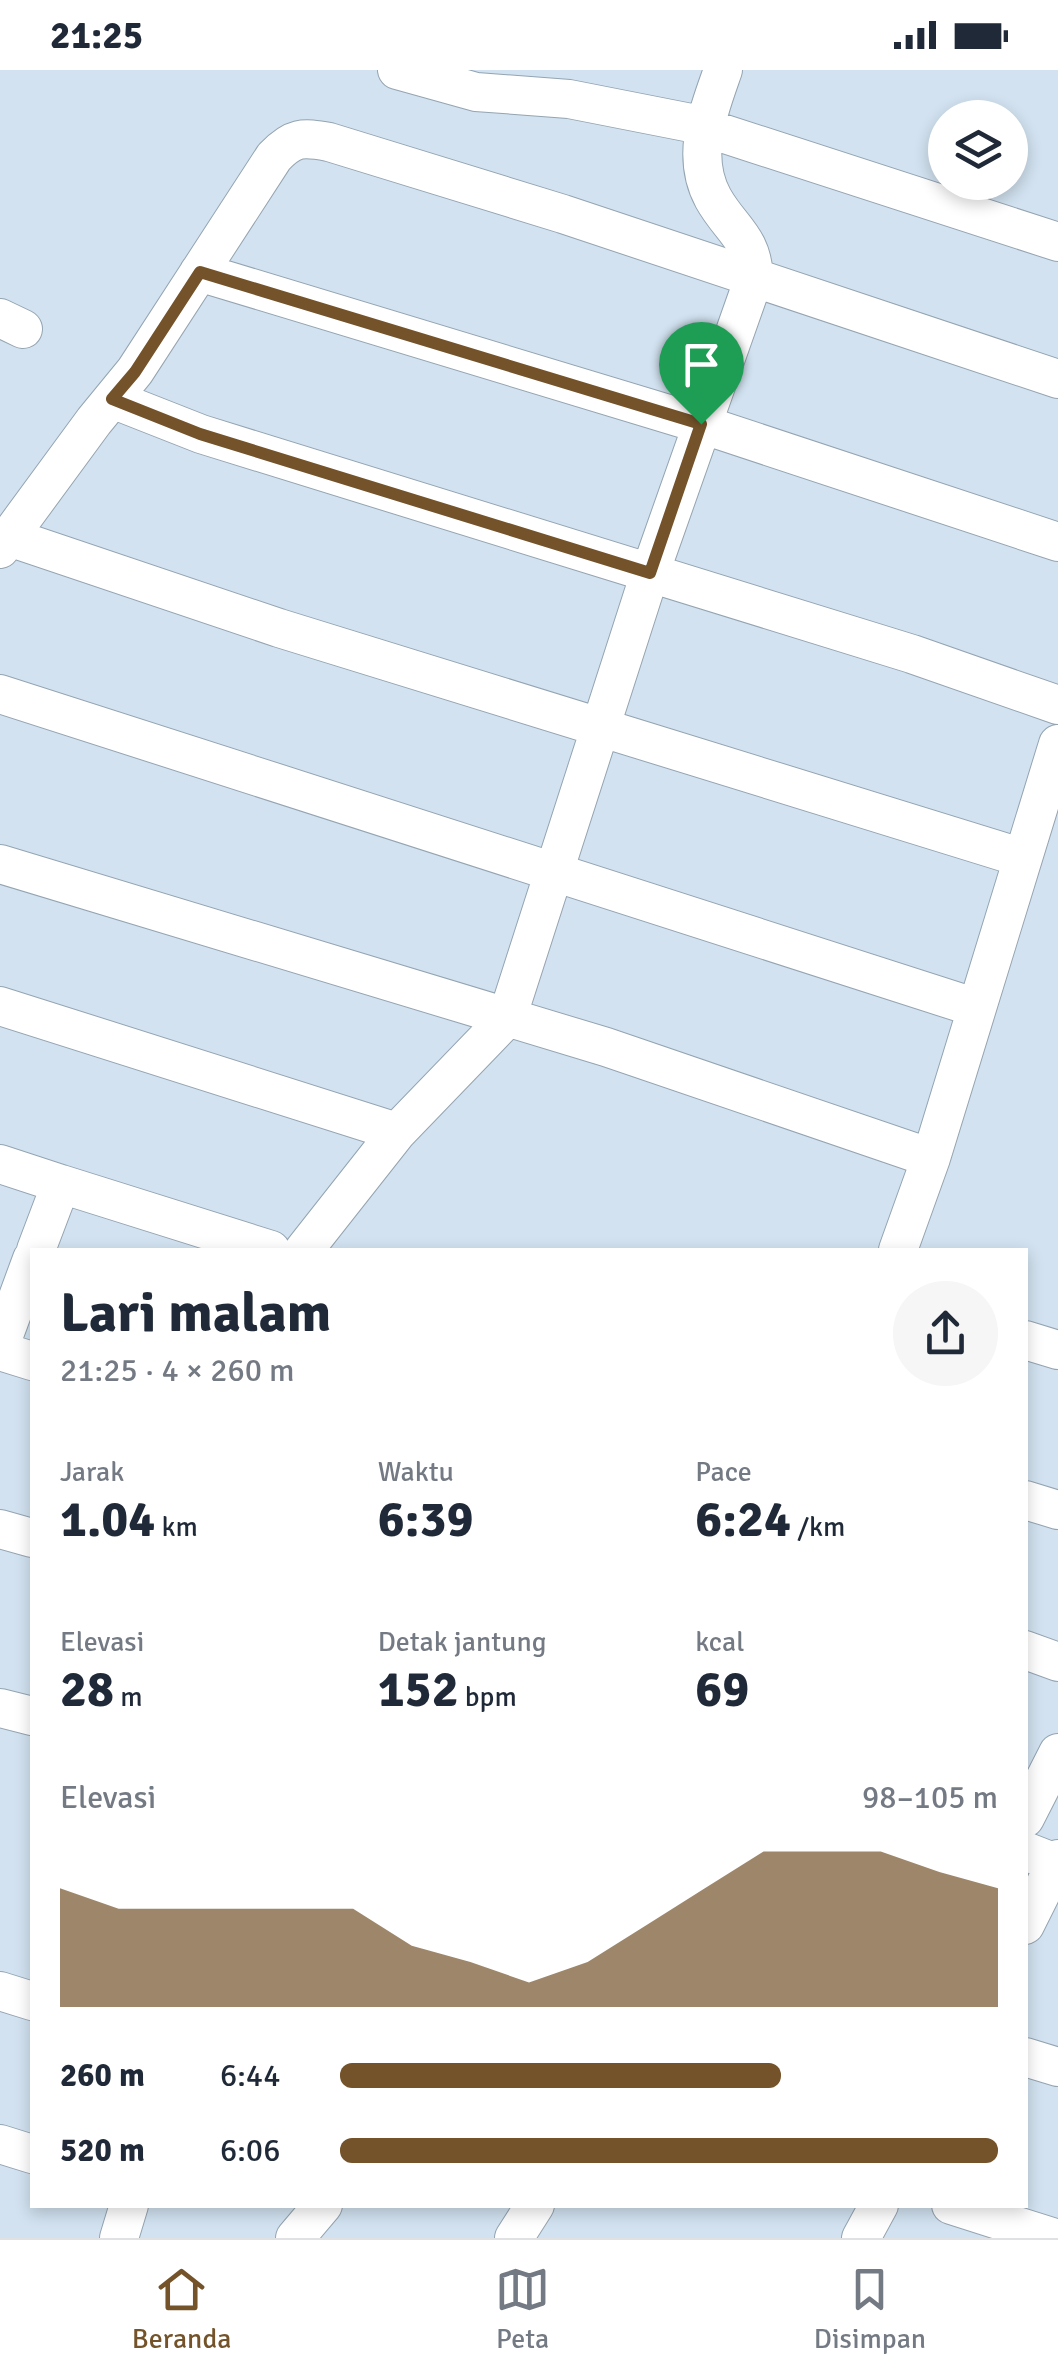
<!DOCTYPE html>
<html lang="id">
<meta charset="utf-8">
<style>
body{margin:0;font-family:Signika,sans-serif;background:#f6f6f7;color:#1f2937;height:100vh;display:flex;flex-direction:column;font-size:38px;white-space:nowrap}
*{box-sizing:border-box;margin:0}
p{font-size:32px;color:#747a83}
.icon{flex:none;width:55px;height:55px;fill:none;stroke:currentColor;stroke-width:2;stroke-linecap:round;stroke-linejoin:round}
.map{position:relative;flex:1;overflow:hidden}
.drawer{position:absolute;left:30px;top:1178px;width:998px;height:960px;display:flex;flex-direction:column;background:#fff;border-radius:0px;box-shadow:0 5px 15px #0003}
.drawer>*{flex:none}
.controls{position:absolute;left:928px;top:30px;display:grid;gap:20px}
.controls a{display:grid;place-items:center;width:100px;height:100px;border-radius:50%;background:#fff;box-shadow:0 5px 15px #0003;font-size:50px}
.pin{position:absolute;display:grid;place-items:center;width:85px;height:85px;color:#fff;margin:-102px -42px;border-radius:50% 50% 50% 0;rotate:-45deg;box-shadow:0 0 10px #0007}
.pin .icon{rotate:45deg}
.round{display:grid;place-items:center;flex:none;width:105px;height:105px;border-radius:52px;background:#f6f6f7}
.head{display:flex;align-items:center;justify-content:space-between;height:170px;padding:0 30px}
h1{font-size:55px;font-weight:700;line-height:75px}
.figures{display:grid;grid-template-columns:repeat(3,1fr);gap:15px;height:170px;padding:10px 30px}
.figures div{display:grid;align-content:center}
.figures b{font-size:50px;font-weight:700}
.figures small{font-size:28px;font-weight:400}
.figures p{font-size:28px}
.chart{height:280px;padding:20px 30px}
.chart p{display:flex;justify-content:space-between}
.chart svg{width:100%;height:180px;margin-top:10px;fill:#74532a;opacity:.7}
ul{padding:0 30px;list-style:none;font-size:32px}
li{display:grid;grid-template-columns:160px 120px 1fr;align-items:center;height:75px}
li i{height:25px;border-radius:12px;background:#74532a}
.status{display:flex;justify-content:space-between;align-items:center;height:70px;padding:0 50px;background:#fff;direction:ltr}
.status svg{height:28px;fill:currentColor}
.tab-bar{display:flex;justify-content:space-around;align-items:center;height:140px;border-top:2px solid #e0e1e3;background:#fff;font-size:28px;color:#747a83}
.tab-bar a{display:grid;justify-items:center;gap:5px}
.tab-bar .on{color:#74532a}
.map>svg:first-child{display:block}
</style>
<div class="status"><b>21:25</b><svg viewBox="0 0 49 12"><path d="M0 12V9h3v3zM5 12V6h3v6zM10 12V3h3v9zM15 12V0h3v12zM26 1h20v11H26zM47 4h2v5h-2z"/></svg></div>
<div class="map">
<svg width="1058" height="2168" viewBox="0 0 1058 2168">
<rect width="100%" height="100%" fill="#d2e2f0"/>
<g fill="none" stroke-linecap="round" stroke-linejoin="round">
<defs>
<path id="street" d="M397 0 476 22 569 29 691 53 1058 172
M199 202 701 354 1058 472
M0 248 23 259
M112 329 201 364 912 584 1058 635
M9 467 279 558 1023 788
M0 479 94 351 135 301 274 87C293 67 302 67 329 72L563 144 1058 309
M0 624 977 938
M0 794 606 977 931 1088
M0 936 397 1062
M0 1094 61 1114 36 1180
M61 1114 271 1180
M304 1180 397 1062 507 948 650 503 754 208C753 168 730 159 713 128 690 86 709 40 723 0
M898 1180 931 1088 1058 674
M1025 1270 1058 1280
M0 1276 32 1189
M0 1281 32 1291
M1025 1430 1058 1440
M0 1459 32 1468
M1025 1580 1058 1592
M0 1638 32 1646
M1025 1748 1058 1683
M1025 1781 1058 1794
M1025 1855 1058 1789
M0 1921 32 1931
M1025 1987 1058 1997
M0 2074 32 2084
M951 2135 1055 2168
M119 2168 129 2135
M295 2168 323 2135
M514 2168 535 2135
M861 2168 879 2135"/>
</defs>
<!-- street casing -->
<use href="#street" stroke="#94a4b1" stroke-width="40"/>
<!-- street -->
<use href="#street" stroke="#fff" stroke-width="38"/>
</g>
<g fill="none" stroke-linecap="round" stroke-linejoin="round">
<defs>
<path id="route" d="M200 202 701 354 650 503 200 364 112 329 135 302Z"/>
</defs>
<!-- route casing -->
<use href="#route" stroke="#fff" stroke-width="20"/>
<!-- route -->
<use href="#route" stroke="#74532a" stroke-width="12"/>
</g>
</svg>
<div class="controls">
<a><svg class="icon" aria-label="layers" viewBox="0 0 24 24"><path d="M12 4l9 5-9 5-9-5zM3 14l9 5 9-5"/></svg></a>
</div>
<div class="pin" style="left:701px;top:354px;background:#1e9e55"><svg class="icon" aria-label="arrive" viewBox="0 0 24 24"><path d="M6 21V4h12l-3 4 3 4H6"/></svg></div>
<section class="drawer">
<div class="head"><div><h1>Lari malam</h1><p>21:25 · 4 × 260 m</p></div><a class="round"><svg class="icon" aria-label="share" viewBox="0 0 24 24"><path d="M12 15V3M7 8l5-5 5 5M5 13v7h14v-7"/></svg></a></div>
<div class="figures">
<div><p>Jarak</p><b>1.04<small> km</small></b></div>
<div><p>Waktu</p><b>6:39</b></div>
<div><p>Pace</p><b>6:24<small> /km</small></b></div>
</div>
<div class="figures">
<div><p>Elevasi</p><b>28<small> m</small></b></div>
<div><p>Detak jantung</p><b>152<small> bpm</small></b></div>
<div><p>kcal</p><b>69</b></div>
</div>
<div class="chart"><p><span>Elevasi</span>98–105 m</p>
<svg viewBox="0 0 160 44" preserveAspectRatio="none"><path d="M0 44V15L10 20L20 20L30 20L40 20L50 20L60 29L70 33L80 38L90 33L100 24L110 15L120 6L130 6L140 6L150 11L160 15V44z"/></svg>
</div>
<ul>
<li><b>260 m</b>6:44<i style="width:67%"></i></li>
<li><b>520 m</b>6:06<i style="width:100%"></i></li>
</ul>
</section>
</div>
<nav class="tab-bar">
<a class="on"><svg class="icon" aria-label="home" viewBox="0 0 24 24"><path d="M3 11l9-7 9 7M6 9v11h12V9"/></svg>Beranda</a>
<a><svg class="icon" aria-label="map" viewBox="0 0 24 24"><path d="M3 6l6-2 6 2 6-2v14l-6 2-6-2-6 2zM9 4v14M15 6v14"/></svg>Peta</a>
<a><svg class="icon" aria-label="saved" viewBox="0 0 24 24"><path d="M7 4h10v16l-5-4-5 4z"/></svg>Disimpan</a>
</nav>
